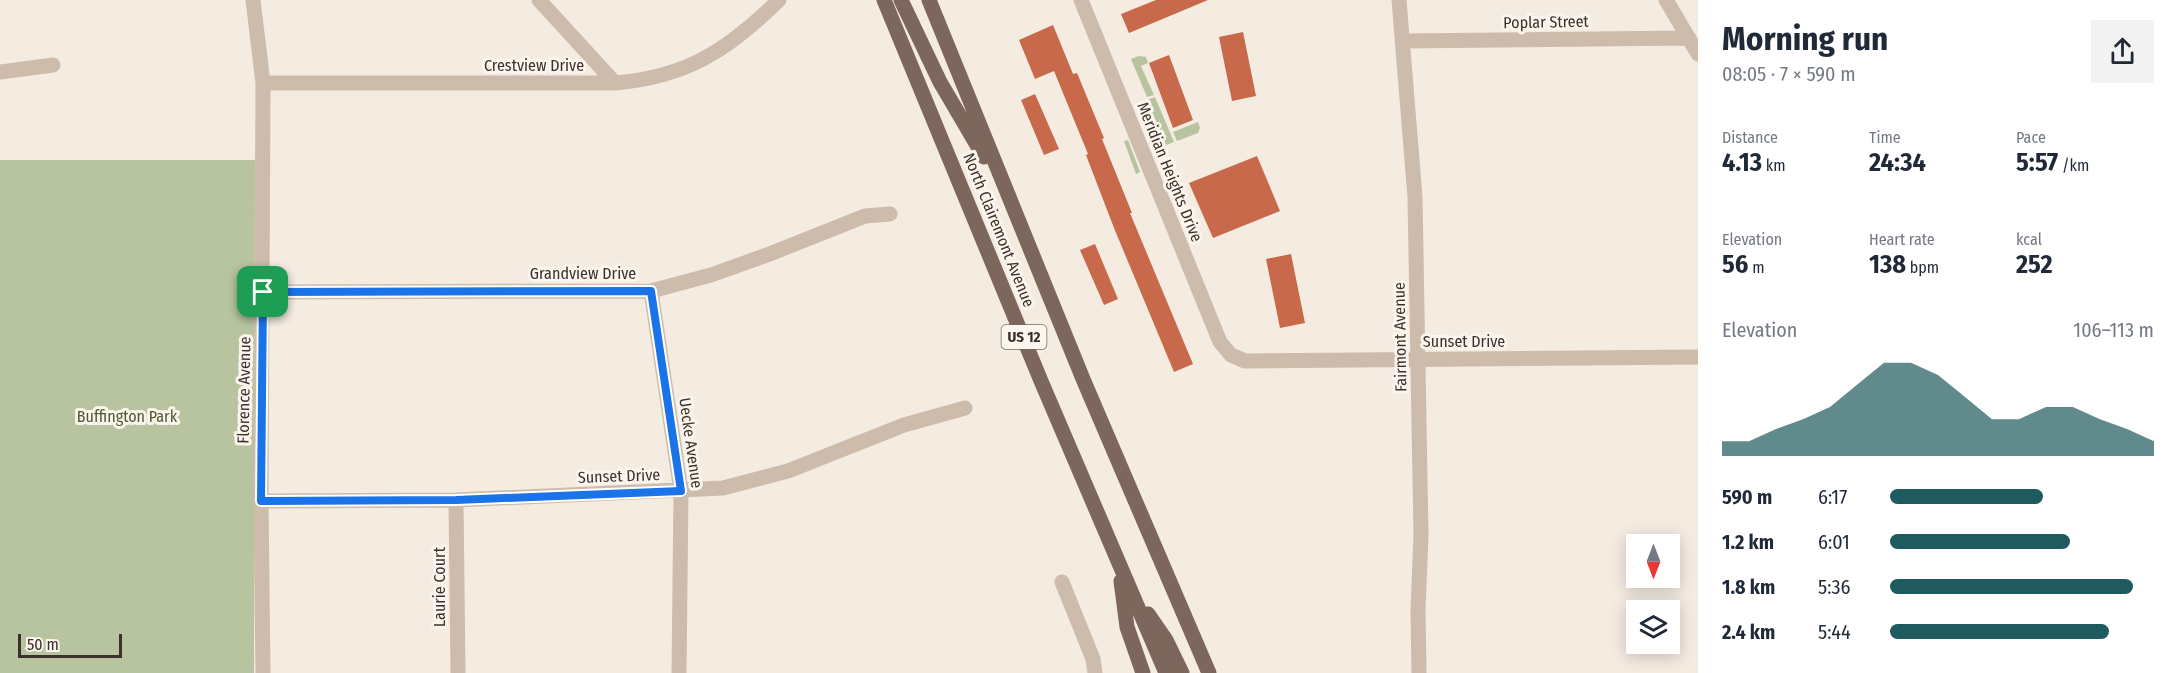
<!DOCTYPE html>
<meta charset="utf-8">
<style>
body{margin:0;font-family:"Fira Sans Condensed",sans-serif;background:#f2f2f3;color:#1f2937;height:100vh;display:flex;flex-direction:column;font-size:22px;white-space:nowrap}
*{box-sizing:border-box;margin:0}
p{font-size:20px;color:#747a83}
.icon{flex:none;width:33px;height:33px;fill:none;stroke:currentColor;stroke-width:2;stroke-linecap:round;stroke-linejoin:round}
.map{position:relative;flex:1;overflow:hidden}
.sheet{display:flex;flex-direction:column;background:#fff;width:480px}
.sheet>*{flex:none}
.needle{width:39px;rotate:180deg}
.buttons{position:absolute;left:1626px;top:534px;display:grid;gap:12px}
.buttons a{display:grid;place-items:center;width:54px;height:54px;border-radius:0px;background:#fff;box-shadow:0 3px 15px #0003;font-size:30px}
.scale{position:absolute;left:18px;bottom:15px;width:104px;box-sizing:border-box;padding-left:6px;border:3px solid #3b302b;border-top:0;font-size:16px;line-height:21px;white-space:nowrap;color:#3b302b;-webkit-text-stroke:4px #fbf5ee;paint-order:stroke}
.pin{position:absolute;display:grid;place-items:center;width:51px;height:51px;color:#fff;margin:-26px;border-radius:12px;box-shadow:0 3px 9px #0006}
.round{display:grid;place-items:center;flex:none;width:63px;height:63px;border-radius:0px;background:#f2f2f3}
.headline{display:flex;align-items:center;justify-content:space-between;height:102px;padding:0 24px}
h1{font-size:33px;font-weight:700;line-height:45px}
.stats{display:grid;grid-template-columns:repeat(3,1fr);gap:9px;height:102px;padding:6px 24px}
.stats div{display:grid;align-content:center}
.stats b{font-size:26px;font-weight:700}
.stats small{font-size:16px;font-weight:400}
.stats p{font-size:16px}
.chart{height:168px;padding:12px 24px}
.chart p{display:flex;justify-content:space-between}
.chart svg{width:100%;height:108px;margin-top:6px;fill:#1f5a5e;opacity:.7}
ul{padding:0 24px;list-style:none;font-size:20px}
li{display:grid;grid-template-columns:96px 72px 1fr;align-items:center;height:45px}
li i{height:15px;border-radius:8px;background:#1f5a5e}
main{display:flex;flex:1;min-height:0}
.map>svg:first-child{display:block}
</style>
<main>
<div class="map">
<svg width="1698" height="673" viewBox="0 0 1698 673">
<rect width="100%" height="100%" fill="#f4ebe1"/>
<!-- green -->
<path fill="#b8c4a0" d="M1139 56 1146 57 1148 63 1141 66 1154 95 1147 97 1131 59Z
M1155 97 1174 142 1166 145 1147 100Z
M1198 122 1200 128 1198 133 1177 141 1173 132Z
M1128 140 1140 172 1136 174 1124 141Z
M0 160H255L254 673H0Z"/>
<!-- building -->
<path fill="#c8694b" d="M1156 0H1208L1129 33 1121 14Z
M1053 25 1073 74 1077 73 1104 138 1102 139 1132 213H1130L1193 364 1174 372 1114 228 1086 155 1088 154 1054 71 1035 79 1019 40Z
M1243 32 1256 96 1232 101 1219 37Z
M1169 55 1193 120 1173 128 1149 63Z
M1035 94 1059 149 1044 155 1021 100Z
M1257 156 1280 211 1213 238 1189 183Z
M1095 244 1118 299 1104 305 1080 250Z
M1291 254 1305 323 1280 328 1266 259Z"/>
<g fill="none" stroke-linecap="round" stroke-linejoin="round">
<!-- minor -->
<path stroke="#cdbbac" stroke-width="15" d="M253 0 263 83 261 501 263 673
M539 0 615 83
M1081 0 1220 342 1231 355 1245 361 1698 357
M1399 0 1415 197 1421 535 1418 610 1419 673
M1666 0 1698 54
M1403 41 1689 38
M0 72 53 65
M263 83H615C687 77 728 50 779 0
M651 291 681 491 679 673
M263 292 651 291 711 275 767 255 865 216 890 214
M456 500 458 673
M261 501 456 500 723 488 788 471 904 425 965 408
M1062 582 1093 659 1095 673"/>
<!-- major -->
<path stroke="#7d675c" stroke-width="15" d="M884 0 1041 381 1166 673
M901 0 940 82 984 157
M929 0 1083 379 1209 673
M1121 581 1127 627 1143 673
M1148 614 1166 640 1182 673"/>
</g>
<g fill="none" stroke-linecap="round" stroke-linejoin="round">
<defs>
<path id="route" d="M651 291 681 491 456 500 261 501 263 292Z"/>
</defs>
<!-- route casing -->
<use href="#route" stroke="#fff" stroke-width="12"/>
<!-- route -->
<use href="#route" stroke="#1a73e8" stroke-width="8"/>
</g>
<g text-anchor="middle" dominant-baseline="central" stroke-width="6" stroke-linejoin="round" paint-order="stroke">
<!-- shield labels -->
<rect fill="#fbf5ee" stroke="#756b66" stroke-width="1.5" x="1001.5" y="325" width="45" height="24" rx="4.5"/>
<g font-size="15" font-weight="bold" fill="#3b302b">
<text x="1024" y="337">US 12</text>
</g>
<!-- street labels -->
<g font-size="16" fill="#3b302b" stroke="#fbf5ee">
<text transform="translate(1546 22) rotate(-1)">Poplar Street</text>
<text x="534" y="65">Crestview Drive</text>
<text transform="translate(1170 172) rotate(68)">Meridian Heights Drive</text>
<text transform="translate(999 230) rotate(68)">North Clairemont Avenue</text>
<text x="583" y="273">Grandview Drive</text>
<text transform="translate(1400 337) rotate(-91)">Fairmont Avenue</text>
<text x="1464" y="341">Sunset Drive</text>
<text transform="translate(244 390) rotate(-89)">Florence Avenue</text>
<text transform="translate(691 443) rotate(82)">Uecke Avenue</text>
<text transform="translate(619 476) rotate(-2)">Sunset Drive</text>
<text transform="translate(439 587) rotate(-90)">Laurie Court</text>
</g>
<!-- park labels -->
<g font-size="16" fill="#4a5a2e" stroke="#fbf5ee">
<text x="127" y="416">Buffington Park</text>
</g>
</g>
</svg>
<div class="buttons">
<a><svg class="needle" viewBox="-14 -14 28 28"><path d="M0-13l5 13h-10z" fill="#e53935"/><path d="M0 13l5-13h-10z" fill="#747a83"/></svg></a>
<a><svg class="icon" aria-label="layers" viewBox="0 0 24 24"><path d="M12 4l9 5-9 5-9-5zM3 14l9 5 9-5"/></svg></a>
</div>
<div class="scale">50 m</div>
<div class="pin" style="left:263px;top:292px;background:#1e9e55"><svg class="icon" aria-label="arrive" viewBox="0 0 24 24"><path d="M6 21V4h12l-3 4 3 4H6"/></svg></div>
</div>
<section class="sheet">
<div class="headline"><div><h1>Morning run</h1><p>08:05 · 7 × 590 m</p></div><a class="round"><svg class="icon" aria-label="share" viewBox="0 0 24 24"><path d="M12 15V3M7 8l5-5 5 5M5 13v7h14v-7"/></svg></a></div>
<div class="stats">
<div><p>Distance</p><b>4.13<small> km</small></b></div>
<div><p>Time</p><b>24:34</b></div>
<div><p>Pace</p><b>5:57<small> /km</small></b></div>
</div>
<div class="stats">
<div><p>Elevation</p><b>56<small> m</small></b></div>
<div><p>Heart rate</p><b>138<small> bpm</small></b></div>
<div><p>kcal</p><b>252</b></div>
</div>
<div class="chart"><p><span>Elevation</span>106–113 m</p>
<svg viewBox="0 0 160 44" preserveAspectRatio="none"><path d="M0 44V38L10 38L20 33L30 29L40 24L50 15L60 6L70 6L80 11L90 20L100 29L110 29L120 24L130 24L140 29L150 33L160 38V44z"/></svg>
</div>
<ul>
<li><b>590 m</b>6:17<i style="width:58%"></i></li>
<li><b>1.2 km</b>6:01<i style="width:68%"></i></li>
<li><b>1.8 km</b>5:36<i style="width:92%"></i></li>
<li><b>2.4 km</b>5:44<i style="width:83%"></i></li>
</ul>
</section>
</main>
